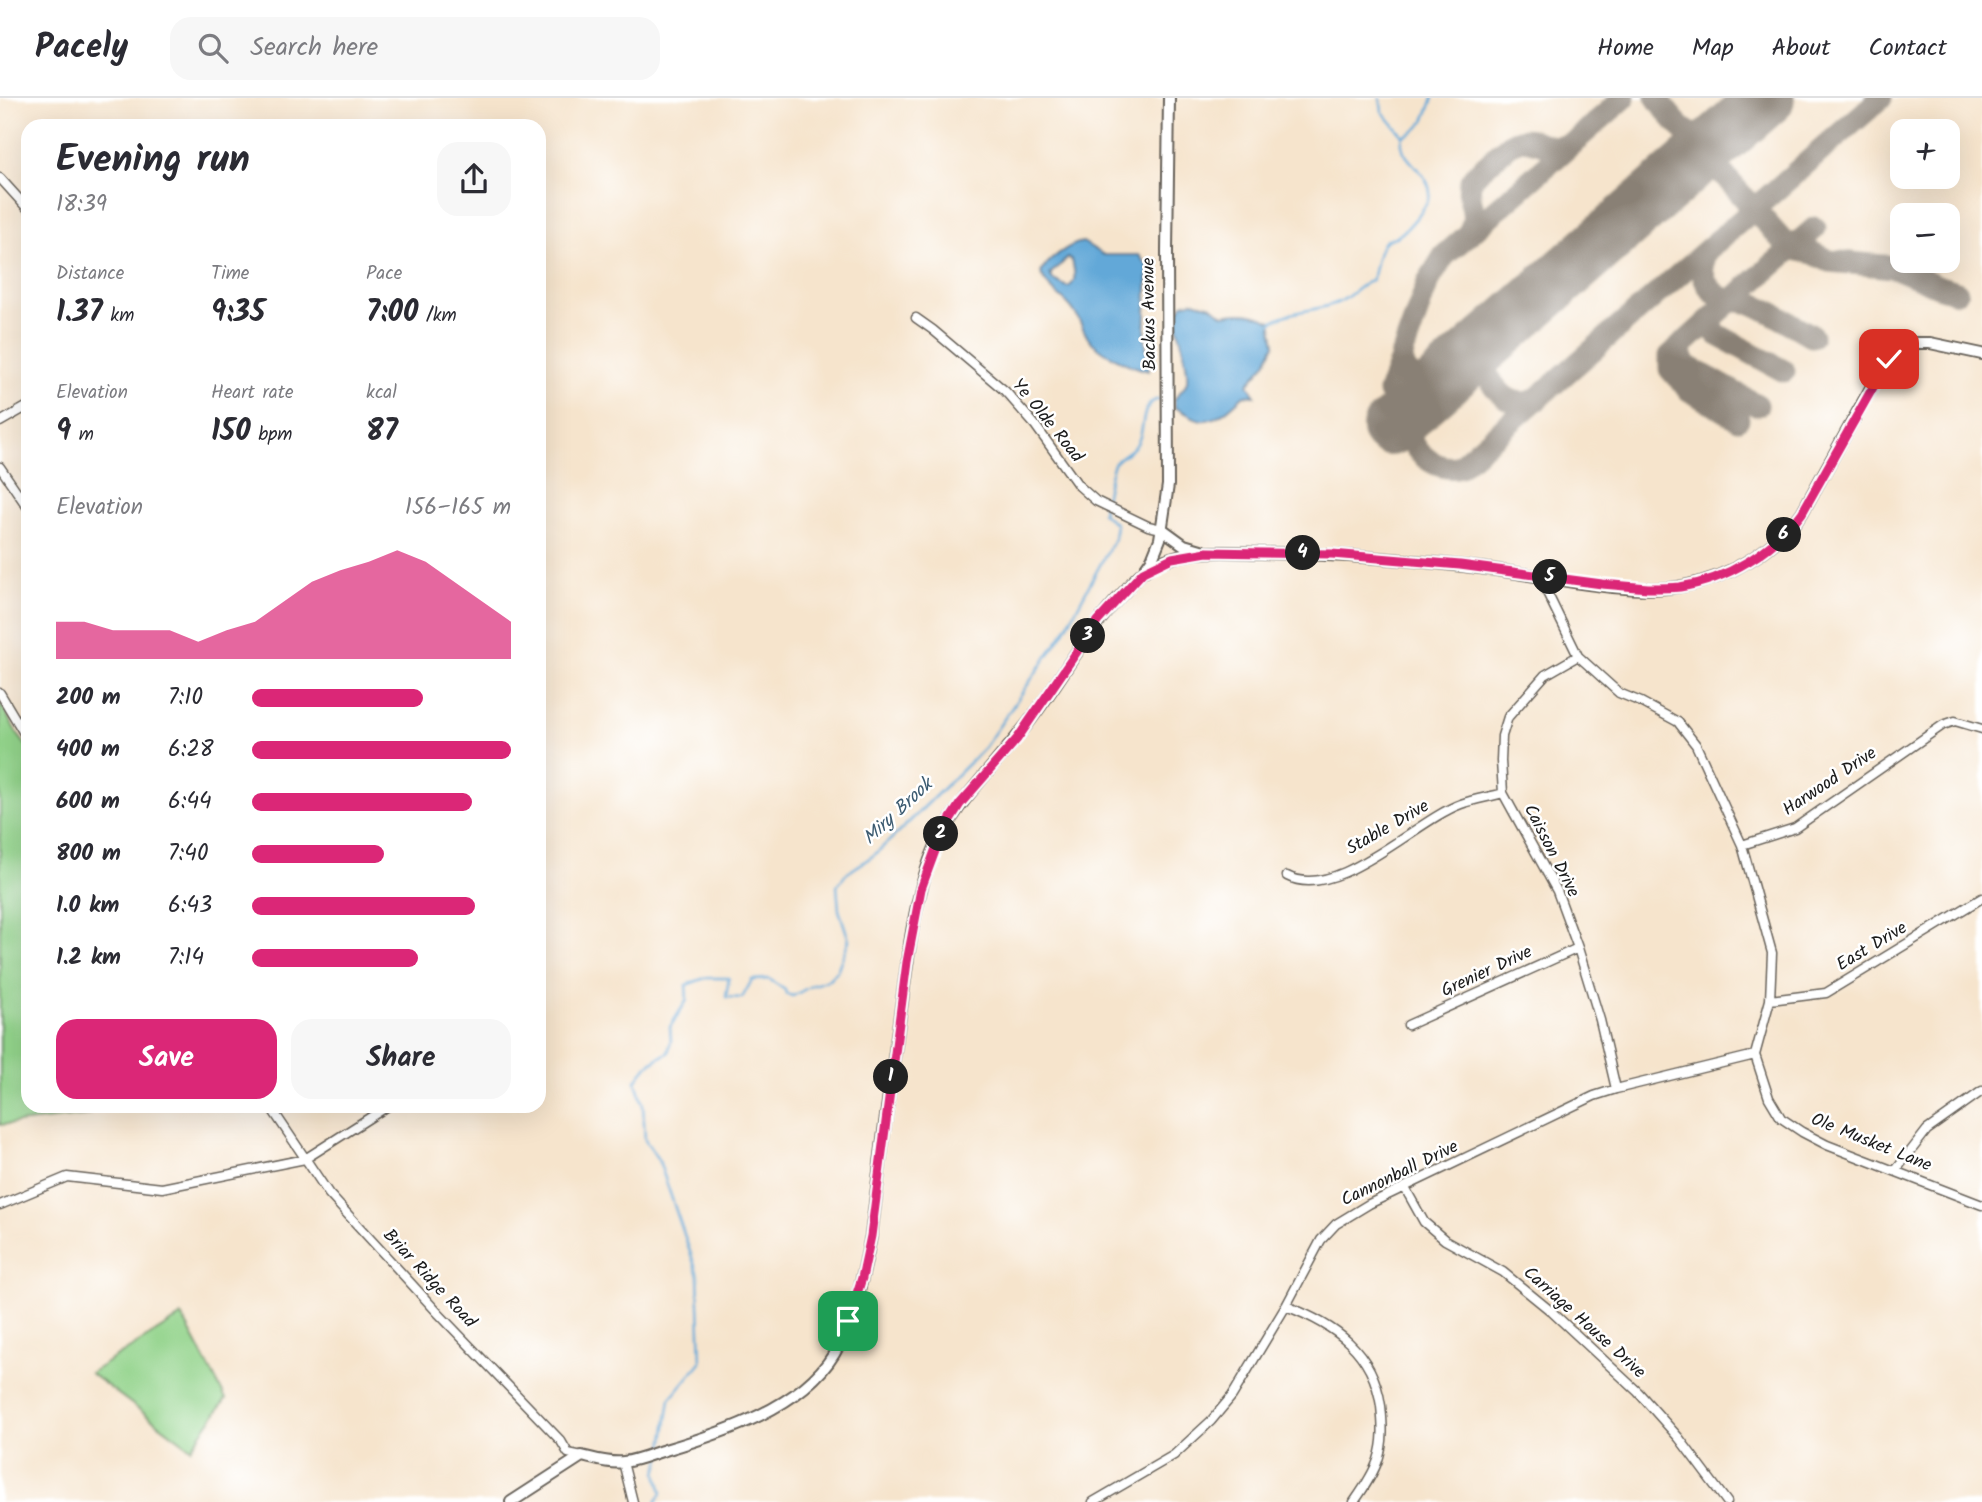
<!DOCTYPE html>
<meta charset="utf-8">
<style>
body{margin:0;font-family:Kalam,sans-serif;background:#f7f7f7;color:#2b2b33;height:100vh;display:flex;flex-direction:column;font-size:26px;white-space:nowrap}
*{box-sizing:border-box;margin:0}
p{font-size:23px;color:#7c7c81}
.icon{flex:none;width:38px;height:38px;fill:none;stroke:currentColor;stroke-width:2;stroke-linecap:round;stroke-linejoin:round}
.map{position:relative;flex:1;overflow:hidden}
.sheet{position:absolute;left:21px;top:21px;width:525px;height:994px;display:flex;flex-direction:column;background:#fff;border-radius:21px;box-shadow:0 7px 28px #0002}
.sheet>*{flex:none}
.fabs{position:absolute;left:1890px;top:21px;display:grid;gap:14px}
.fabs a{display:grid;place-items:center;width:70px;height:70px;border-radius:14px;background:#fff;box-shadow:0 7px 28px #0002;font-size:35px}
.pin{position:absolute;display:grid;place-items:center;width:60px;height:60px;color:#fff;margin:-30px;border-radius:14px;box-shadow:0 4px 10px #0006}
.km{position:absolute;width:35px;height:35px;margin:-18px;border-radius:50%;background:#222;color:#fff;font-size:19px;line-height:35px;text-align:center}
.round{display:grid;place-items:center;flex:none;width:74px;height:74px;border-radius:21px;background:#f7f7f7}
.summary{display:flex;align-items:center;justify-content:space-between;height:119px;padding:0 35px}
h1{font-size:38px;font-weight:700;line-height:52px}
.metrics{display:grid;grid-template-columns:repeat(3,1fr);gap:10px;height:119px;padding:7px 35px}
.metrics div{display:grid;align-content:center}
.metrics b{font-size:30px;font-weight:700}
.metrics small{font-size:19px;font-weight:400}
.metrics p{font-size:19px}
.chart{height:196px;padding:14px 35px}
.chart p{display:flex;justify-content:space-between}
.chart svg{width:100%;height:126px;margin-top:7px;fill:#db2777;opacity:.7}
.button{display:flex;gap:14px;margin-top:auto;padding:14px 35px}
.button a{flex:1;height:80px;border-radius:21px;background:#db2777;color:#fff;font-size:28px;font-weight:700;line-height:80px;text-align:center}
.button a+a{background:#f7f7f7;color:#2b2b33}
ul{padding:0 35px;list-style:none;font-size:23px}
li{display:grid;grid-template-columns:112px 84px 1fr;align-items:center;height:52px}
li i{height:18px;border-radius:9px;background:#db2777}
header{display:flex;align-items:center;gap:42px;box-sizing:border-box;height:98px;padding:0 35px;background:#fff;border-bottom:2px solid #e1e1e2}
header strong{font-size:33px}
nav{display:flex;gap:38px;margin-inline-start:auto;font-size:24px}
.search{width:490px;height:63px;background:#f7f7f7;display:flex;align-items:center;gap:18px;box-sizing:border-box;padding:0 24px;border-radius:21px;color:#7c7c81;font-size:26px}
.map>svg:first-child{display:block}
</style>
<header>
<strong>Pacely</strong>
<div class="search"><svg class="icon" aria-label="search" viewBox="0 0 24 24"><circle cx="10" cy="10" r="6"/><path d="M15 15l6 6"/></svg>Search here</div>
<nav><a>Home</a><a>Map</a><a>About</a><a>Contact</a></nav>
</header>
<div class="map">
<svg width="1982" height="1404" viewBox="0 0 1982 1404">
<rect width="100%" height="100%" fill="#fff"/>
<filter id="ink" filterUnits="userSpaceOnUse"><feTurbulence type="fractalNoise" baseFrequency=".0143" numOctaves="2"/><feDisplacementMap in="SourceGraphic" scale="14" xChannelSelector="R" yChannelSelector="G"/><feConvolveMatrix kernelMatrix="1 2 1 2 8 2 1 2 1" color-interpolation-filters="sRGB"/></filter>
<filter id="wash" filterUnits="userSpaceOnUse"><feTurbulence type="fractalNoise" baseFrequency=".00686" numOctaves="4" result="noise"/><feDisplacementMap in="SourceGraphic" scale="28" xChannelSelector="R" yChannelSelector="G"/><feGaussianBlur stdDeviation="1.57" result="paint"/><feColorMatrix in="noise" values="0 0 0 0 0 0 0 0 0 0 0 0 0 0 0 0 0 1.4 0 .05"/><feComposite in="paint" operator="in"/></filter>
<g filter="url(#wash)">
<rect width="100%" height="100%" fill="#f6e4cc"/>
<!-- green -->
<path fill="#92d38a" stroke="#577853" stroke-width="2" d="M0 604 16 634 28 650V1008H83L89 1017 0 1027Z
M182 1218 226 1301 191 1350 90 1275Z"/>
<!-- water -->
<path fill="#62a8d8" stroke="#3f627a" stroke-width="2" fill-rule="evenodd" d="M1083 144 1104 157H1139L1148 169 1145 240 1149 273C1131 269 1100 255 1088 240 1081 229 1079 217 1069 207 1059 196 1046 190 1041 175 1047 162 1069 146 1083 144ZM1068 160 1072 162C1074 172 1078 184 1068 189L1053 182 1050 176Z
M1193 203 1212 208 1223 217C1242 213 1255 215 1271 223L1275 246 1266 265 1248 286 1255 298 1244 297C1233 307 1217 324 1201 322 1192 320 1184 313 1175 310L1174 302C1178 295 1185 291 1187 283 1189 267 1179 235 1175 219L1183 206Z"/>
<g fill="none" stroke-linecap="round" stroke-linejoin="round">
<!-- stream -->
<path stroke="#62a8d8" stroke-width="2.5" d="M1380 0 1382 13 1403 38
M1269 226C1288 211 1317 214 1339 204 1351 198 1360 187 1372 182 1375 171 1377 154 1383 145 1388 139 1392 141 1398 138 1407 132 1430 106 1430 95 1429 71 1395 61 1403 38 1424 32 1426 19 1433 0
M663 1349 670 1301 701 1264 698 1177 659 1063 645 1042 643 1007 636 983C645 969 653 962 668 955L671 943 670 929 687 902 686 887 705 880H729L726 899 742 900 752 882 769 881 785 892 786 896 793 898 811 888 828 882 837 873 849 842 839 812 837 788 846 776 874 757 902 731 984 650 1064 534 1114 441 1116 426 1102 415C1105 403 1109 376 1114 366 1120 357 1134 353 1138 344 1146 328 1139 300 1164 301
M656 1404 662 1395 657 1375 662 1356"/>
<!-- taxiway -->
<path stroke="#898074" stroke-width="23" d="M1657 0C1675 25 1689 46 1722 39
M1722 39 1717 58 1722 75 1789 150 1813 155 1829 163 1894 169 1940 189 1957 194
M1685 72 1692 50 1686 34
M1468 136C1482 115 1464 101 1471 83 1475 75 1484 69 1490 64 1498 57 1506 47 1516 43 1535 35 1547 58 1573 44
M1706 153C1697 170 1705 191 1722 200 1731 204 1744 202 1754 206 1774 215 1793 227 1812 238
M1715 217 1670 258V271L1689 292 1738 321
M1492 241C1488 247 1484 254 1484 262 1483 277 1501 301 1516 304 1524 306 1531 304 1538 301
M1683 245 1680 255 1684 266 1757 307
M1402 256C1402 287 1430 287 1451 277
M1784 273 1718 237C1711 231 1711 224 1715 217L1815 130
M1389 294 1428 184 1444 158 1624 0
M1415 308C1412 315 1409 322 1409 330 1410 354 1438 375 1460 368L1881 0"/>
<!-- runway -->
<path stroke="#898074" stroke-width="56" d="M1390 330 1767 0"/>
</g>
</g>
<g filter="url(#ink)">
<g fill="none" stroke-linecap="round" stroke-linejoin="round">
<defs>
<path id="street" d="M0 80 28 111
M916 220 933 232 1005 293 1035 327 1078 387 1096 403 1148 428 1162 431
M0 324 28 308
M0 369 28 410
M1539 478 1578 558 1619 595 1641 604 1678 624 1696 647 1742 747 1795 730 1943 627 1955 623 1982 631
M1578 558 1545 577 1508 619 1502 638 1501 663 1503 695 1557 793 1578 850 1600 922 1616 991
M0 595 28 642
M1742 747 1772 855 1770 902 1755 957 1769 1000 1781 1020 1802 1034 1827 1047 1982 1107
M1287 778C1337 804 1416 722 1461 706 1475 701 1490 699 1503 695
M1770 902 1826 895 1982 800
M1408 927 1578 850
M270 1008 329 1096 439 1216 561 1343 568 1355 582 1358
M1896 1072 1927 1032 1982 993
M1405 1090 1424 1124 1445 1142 1503 1174 1552 1214 1638 1294 1679 1340 1727 1404
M0 1107 67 1079 162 1090 305 1061 388 1008
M1286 1208C1335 1227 1373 1253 1381 1308 1383 1327 1384 1344 1378 1362 1373 1377 1363 1391 1354 1404
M623 1364 633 1404
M1093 1404 1174 1357 1211 1323 1232 1298 1286 1208 1321 1142 1336 1126 1369 1106 1594 998 1616 991 1755 957"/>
<path id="secondary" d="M1162 431 1184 447 1201 452
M1145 471 1152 461 1160 441 1168 387 1167 153 1169 0
M511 1404 582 1358C595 1361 610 1366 624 1364 638 1362 652 1356 665 1352 723 1335 802 1309 834 1256 855 1221 863 1177 871 1138 880 1062 890 986 901 910 908 861 913 809 930 762 951 705 999 666 1034 617 1064 576 1088 532 1123 495 1129 489 1135 480 1143 474 1176 449 1222 454 1261 455 1340 456 1419 462 1497 472 1549 479 1632 498 1683 488 1729 480 1775 452 1802 415L1876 281 1898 251 1914 245H1930L1982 256"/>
</defs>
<!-- street casing -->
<use href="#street" stroke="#68625a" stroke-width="11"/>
<!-- secondary casing -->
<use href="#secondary" stroke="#68625a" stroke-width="14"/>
<!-- street -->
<use href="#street" stroke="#fff" stroke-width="8"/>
<!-- secondary -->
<use href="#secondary" stroke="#fff" stroke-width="10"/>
</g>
</g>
<g fill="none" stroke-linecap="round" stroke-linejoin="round" filter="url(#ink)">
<defs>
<path id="route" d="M848 1223 862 1180 871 1138 907 864 921 791 942 734 960 706 1017 641 1098 523 1143 474 1172 460 1207 454 1332 456 1460 467 1602 486 1648 490C1658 490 1670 490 1680 489 1727 482 1775 452 1802 415L1889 261"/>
</defs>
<!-- route casing -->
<use href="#route" stroke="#fff" stroke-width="14"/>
<!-- route -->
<use href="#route" stroke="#db2777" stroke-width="9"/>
</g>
<g text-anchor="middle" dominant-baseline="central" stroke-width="5" stroke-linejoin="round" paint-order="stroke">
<!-- street labels -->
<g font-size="18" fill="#1c1c1c" stroke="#fff">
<text transform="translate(1150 216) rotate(-91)">Backus Avenue</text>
<text transform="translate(1047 323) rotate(51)">Ye Olde Road</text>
<text transform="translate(1830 684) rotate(-34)">Harwood Drive</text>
<text transform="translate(1388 730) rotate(-30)">Stable Drive</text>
<text transform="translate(1551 753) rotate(63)">Caisson Drive</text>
<text transform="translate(1872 849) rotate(-31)">East Drive</text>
<text transform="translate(1487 874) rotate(-25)">Grenier Drive</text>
<text transform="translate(1871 1045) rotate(22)">Ole Musket Lane</text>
<text transform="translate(1400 1076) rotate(-26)">Cannonball Drive</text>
<text transform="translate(429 1181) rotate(47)">Briar Ridge Road</text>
<text transform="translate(1584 1225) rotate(42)">Carriage House Drive</text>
</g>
<!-- water labels -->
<g font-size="19" font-style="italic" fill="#3c5b71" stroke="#fff">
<text transform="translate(898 714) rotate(-43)">Miry Brook</text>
</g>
</g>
</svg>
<div class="fabs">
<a>+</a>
<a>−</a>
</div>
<div class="pin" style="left:848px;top:1223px;background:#1e9e55"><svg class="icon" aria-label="arrive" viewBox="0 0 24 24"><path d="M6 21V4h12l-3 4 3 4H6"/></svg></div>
<div class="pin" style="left:1889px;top:261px;background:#d93025"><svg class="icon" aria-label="check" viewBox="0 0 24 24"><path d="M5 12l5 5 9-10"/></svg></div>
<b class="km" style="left:891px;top:979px">1</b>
<b class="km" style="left:941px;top:736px">2</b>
<b class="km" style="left:1088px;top:538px">3</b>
<b class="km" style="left:1303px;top:455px">4</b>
<b class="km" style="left:1550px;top:479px">5</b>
<b class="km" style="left:1784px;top:437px">6</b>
<section class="sheet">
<div class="summary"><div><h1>Evening run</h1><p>18:39</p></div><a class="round"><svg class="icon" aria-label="share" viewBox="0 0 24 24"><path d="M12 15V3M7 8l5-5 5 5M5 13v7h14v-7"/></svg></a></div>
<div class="metrics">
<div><p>Distance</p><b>1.37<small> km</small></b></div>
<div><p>Time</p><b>9:35</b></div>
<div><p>Pace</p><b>7:00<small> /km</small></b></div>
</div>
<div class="metrics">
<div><p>Elevation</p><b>9<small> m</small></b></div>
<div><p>Heart rate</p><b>150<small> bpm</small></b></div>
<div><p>kcal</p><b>87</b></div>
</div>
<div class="chart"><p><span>Elevation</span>156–165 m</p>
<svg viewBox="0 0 160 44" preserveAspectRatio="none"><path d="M0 44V31L10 31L20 34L30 34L40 34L50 38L60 34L70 31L80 24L90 17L100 13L110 10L120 6L130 10L140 17L150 24L160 31V44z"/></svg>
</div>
<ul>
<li><b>200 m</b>7:10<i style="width:66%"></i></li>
<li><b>400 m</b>6:28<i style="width:100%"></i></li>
<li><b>600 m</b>6:44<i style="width:85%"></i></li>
<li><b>800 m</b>7:40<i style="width:51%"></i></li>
<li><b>1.0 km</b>6:43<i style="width:86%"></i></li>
<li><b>1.2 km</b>7:14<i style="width:64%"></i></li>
</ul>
<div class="button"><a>Save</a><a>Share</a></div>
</section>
</div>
